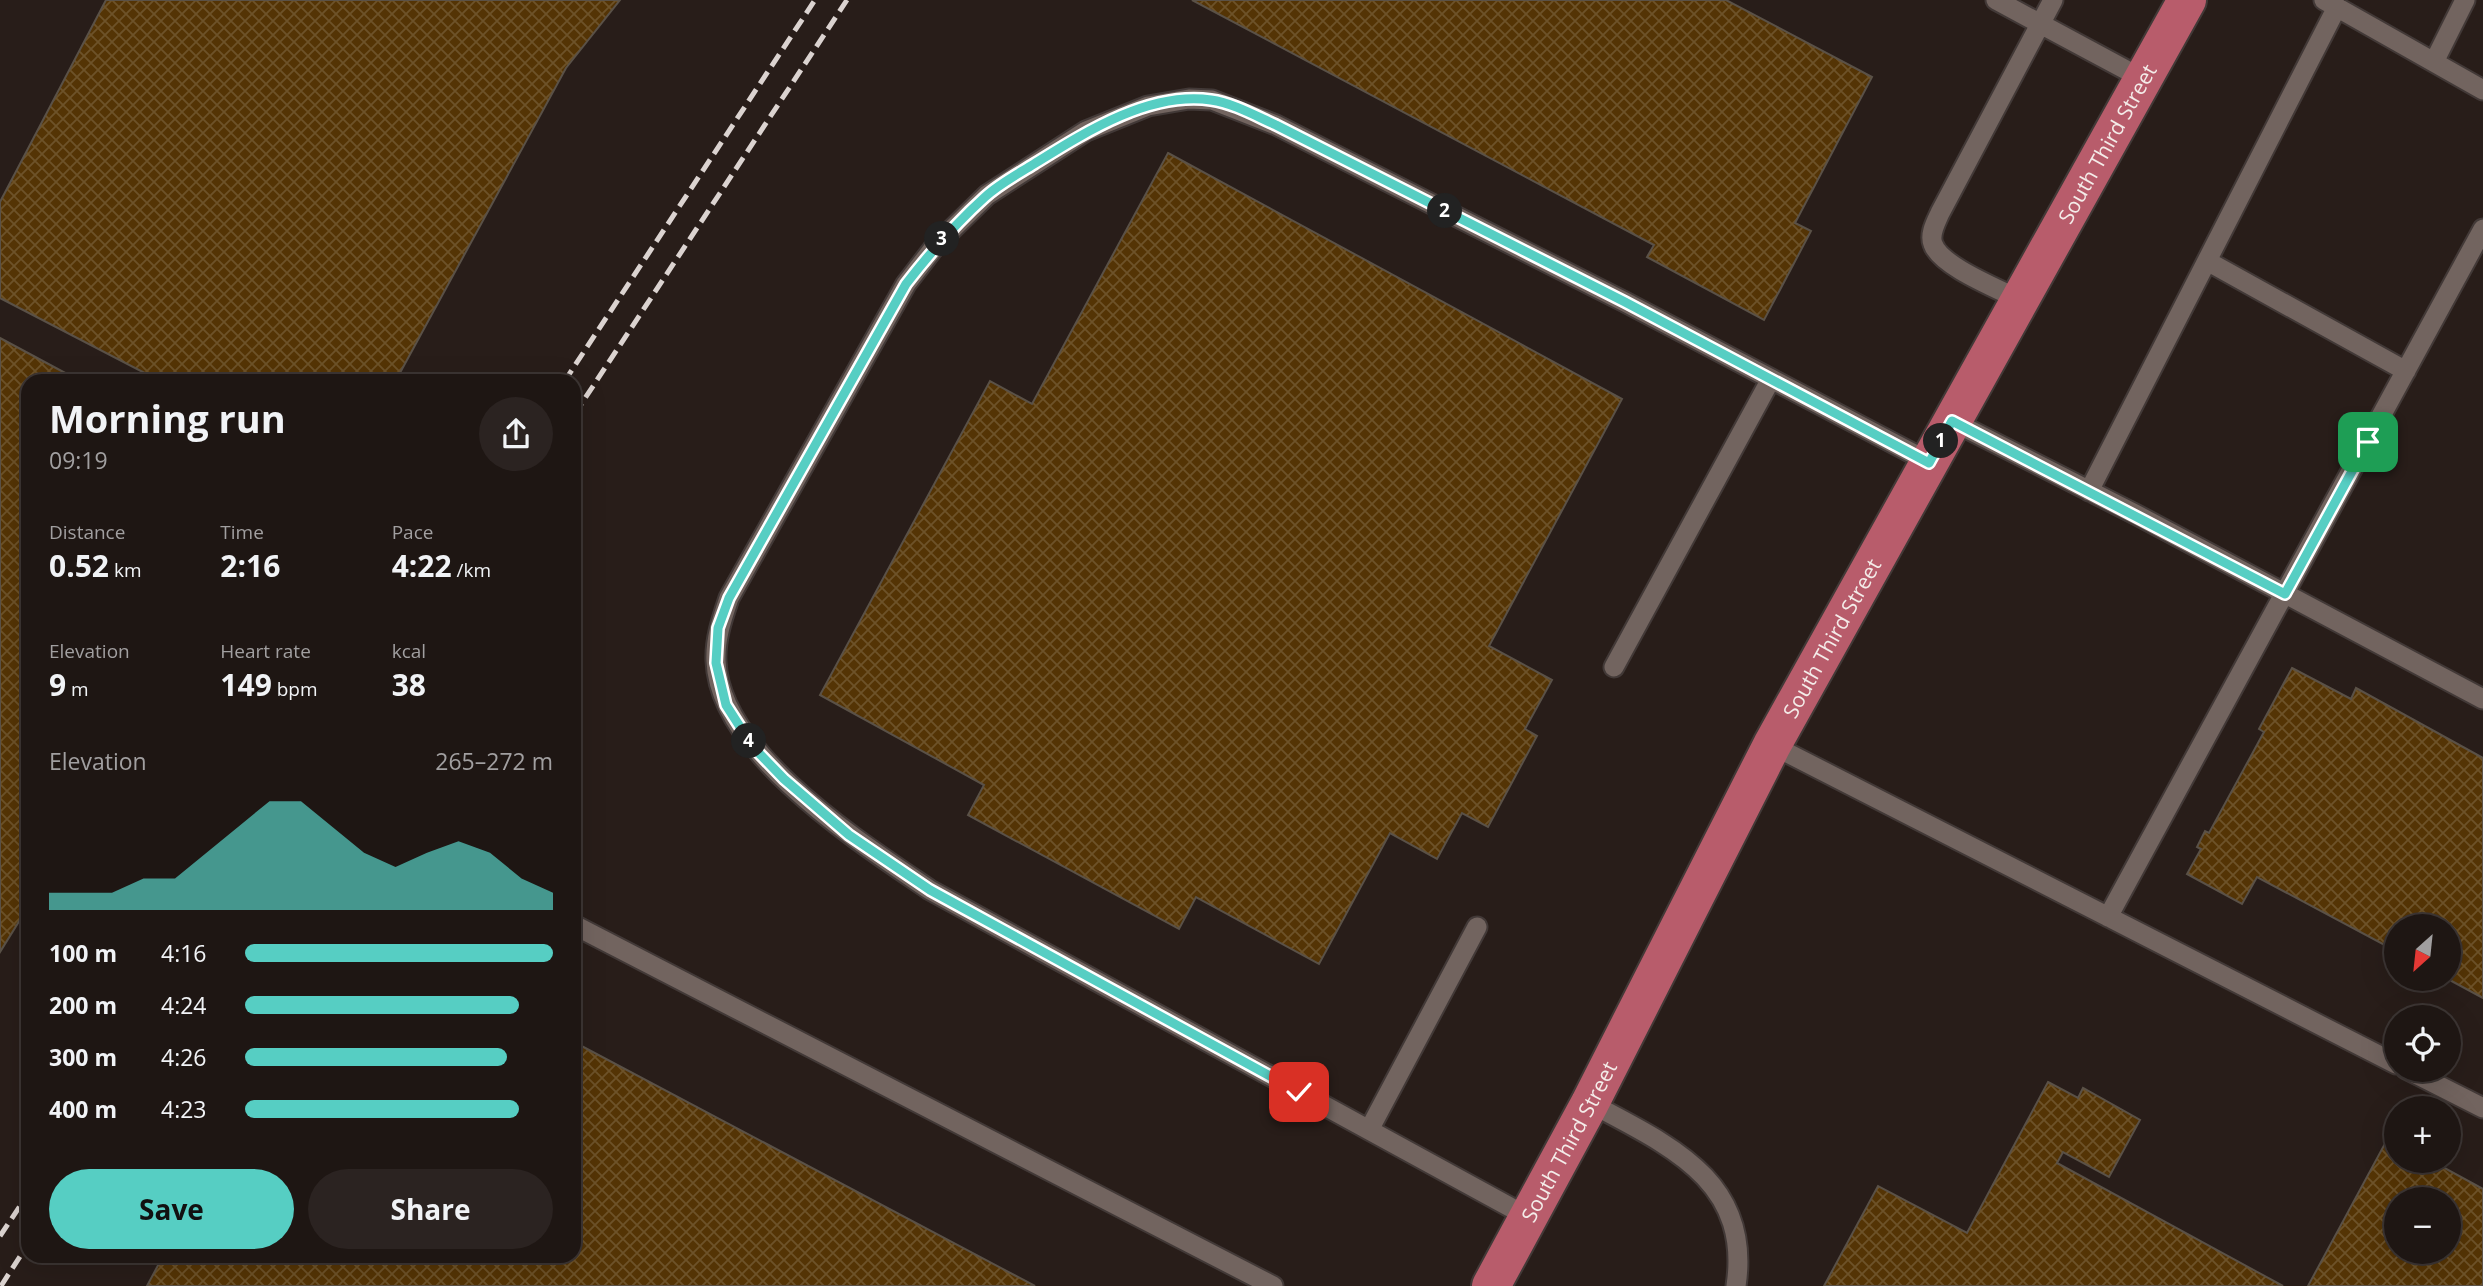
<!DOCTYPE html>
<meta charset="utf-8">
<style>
body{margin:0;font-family:"Open Sans",sans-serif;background:#2b2321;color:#f1f3f6;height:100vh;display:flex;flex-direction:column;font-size:26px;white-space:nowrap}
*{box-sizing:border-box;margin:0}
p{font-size:23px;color:#a19fa0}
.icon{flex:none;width:38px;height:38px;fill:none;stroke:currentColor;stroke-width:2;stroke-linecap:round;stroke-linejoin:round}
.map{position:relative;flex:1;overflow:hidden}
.details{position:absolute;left:21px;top:374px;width:560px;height:889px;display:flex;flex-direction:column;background:#1e1613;border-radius:21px;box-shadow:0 7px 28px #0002,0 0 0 2px #3c3533}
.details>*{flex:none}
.needle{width:46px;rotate:207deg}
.controls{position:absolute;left:2384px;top:914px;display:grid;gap:14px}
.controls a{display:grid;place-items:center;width:77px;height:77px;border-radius:50%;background:#1e1613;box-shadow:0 7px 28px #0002,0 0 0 2px #3c3533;font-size:35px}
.pin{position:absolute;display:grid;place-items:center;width:60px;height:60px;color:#fff;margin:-30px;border-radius:14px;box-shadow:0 4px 10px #0006}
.km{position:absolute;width:35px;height:35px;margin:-18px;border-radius:50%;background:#222;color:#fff;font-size:19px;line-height:35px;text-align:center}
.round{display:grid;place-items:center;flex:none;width:74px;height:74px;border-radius:37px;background:#2b2321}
.head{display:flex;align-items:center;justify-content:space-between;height:119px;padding:0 28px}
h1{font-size:38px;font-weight:700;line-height:52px}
.metrics{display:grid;grid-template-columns:repeat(3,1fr);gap:10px;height:119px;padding:7px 28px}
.metrics div{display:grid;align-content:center}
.metrics b{font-size:30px;font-weight:700}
.metrics small{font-size:19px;font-weight:400}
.metrics p{font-size:19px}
.chart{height:196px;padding:14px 28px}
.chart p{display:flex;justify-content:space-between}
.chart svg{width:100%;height:126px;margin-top:7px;fill:#56cec3;opacity:.7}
.cta{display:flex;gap:14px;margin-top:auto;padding:14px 28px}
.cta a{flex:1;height:80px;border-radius:42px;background:#56cec3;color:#111;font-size:28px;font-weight:700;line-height:80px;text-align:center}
.cta a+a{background:#2b2321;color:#f1f3f6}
ul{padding:0 28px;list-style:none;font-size:23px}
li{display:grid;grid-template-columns:112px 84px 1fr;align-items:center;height:52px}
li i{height:18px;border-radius:9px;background:#56cec3}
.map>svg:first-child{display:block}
</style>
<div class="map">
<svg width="2483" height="1286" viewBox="0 0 2483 1286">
<defs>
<pattern id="building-cross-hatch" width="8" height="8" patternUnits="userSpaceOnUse" patternTransform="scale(1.75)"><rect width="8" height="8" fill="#543405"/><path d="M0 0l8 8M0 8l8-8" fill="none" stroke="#6d5229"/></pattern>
</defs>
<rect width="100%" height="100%" fill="#281d19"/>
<!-- building -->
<path fill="url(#building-cross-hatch)" stroke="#5a5147" stroke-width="2" fill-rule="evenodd" d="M106 0H620L566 68 395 382H162L0 298V202Z
M1192 0H1726L1872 77 1795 223 1811 231 1764 320 1647 257 1654 245Z
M1168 153 1622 399 1489 646 1552 680 1525 729 1537 736 1488 827 1462 813 1437 859 1390 833 1319 964 1196 897 1179 929 968 815 984 785 820 695 990 381 1032 404Z
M0 338 82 382H28V907L0 952Z
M2292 668 2351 699 2356 688 2483 758V998L2446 978H2448V926H2396V951L2257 877 2242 904 2187 874 2201 849 2197 847 2205 831 2209 833 2264 732 2259 729Z
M574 1042 1035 1286H147L163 1256H574Z
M2048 1082 2078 1098 2083 1088 2140 1120 2109 1177 2063 1152 2057 1163 2283 1286H1824L1878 1186 1967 1233Z
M2388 1138 2396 1142V1160H2430L2483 1189V1286H2308ZM2396 1199H2448V1251H2396Z"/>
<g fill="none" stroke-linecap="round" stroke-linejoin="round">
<defs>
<path id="service" d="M1996 0 2143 79
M2324 0 2483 90
M2434 62 2465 0
M2207 261 2406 371
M2020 300C1999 289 1940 266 1933 244 1929 234 1936 222 1940 213L2053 0
M1952 421 2137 515 2483 699
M2089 491 2337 7
M1614 667 1771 379
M1772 745 2396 1064
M2108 917 2483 229
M574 925 1273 1286
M2406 1069 2483 1108
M1590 1103C1668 1145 1752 1180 1736 1286
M1369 1130 1477 927
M1528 1217 930 890C861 843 719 753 716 661 715 639 722 619 729 598L906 284 936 245 987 195 1086 131 1148 106 1189 99 1212 100 1276 125 1625 302 1929 462"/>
<g id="primary">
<path id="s1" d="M1491 1286 1590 1103 1772 745 2187 0"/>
</g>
</defs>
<!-- service casing -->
<use href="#service" stroke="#423937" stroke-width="23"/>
<!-- primary casing -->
<use href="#primary" stroke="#423937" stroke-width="42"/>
<!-- service -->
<use href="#service" stroke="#72645f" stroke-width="19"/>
<!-- primary -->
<use href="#primary" stroke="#b85c6b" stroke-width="38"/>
<!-- rail -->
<path stroke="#dbd3d0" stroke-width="5" stroke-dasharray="14 7" stroke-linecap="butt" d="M564 382 815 0
M574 415 847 0
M0 1236 28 1194
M1 1286 28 1244"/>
</g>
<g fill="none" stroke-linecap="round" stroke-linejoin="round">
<defs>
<path id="route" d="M1299 1092 930 890 849 835 784 779 753 747 726 705 716 663 718 628 729 598 906 284C930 253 955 224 985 197 999 184 1018 174 1034 164 1084 133 1149 91 1211 100 1233 103 1256 116 1276 125L1625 302 1929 463 1952 421 2285 594 2368 442"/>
</defs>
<!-- route casing -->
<use href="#route" stroke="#fff" stroke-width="14"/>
<!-- route -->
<use href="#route" stroke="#56cec3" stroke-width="9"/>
</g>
<g text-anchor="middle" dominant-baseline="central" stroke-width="7" stroke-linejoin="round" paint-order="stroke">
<!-- street labels -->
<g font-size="21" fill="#f4ece9" stroke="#0d0807">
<text stroke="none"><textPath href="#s1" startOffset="1298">South Third Street</textPath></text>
<text stroke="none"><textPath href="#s1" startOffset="732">South Third Street</textPath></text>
<text stroke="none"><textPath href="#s1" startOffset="164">South Third Street</textPath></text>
</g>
</g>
</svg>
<div class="controls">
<a><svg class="needle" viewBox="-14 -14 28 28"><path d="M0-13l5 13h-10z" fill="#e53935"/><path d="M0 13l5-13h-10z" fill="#a19fa0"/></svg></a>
<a><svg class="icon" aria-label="locate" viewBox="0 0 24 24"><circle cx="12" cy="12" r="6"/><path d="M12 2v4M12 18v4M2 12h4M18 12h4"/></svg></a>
<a>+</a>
<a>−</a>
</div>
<div class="pin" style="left:2368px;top:442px;background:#1e9e55"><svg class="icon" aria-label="arrive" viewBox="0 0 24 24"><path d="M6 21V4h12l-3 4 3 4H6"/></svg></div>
<div class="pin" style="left:1299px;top:1092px;background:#d93025"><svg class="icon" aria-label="check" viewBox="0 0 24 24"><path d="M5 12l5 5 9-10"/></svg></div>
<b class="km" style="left:1941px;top:441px">1</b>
<b class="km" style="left:1445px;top:211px">2</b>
<b class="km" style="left:942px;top:239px">3</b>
<b class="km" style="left:749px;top:741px">4</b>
<section class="details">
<div class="head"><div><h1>Morning run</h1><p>09:19</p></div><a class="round"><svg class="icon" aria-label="share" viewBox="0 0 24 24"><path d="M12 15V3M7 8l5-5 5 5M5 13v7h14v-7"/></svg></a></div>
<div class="metrics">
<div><p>Distance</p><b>0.52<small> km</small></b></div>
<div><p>Time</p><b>2:16</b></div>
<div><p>Pace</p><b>4:22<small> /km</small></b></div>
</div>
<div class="metrics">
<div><p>Elevation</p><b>9<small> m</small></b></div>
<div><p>Heart rate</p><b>149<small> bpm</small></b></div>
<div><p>kcal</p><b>38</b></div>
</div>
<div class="chart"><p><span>Elevation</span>265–272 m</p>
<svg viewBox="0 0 160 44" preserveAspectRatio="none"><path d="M0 44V38L10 38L20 38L30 33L40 33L50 24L60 15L70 6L80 6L90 15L100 24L110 29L120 24L130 20L140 24L150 33L160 38V44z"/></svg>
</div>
<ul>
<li><b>100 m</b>4:16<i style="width:100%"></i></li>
<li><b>200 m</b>4:24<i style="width:89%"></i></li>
<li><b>300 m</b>4:26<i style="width:85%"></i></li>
<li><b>400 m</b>4:23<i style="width:89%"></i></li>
</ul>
<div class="cta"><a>Save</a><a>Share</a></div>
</section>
</div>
